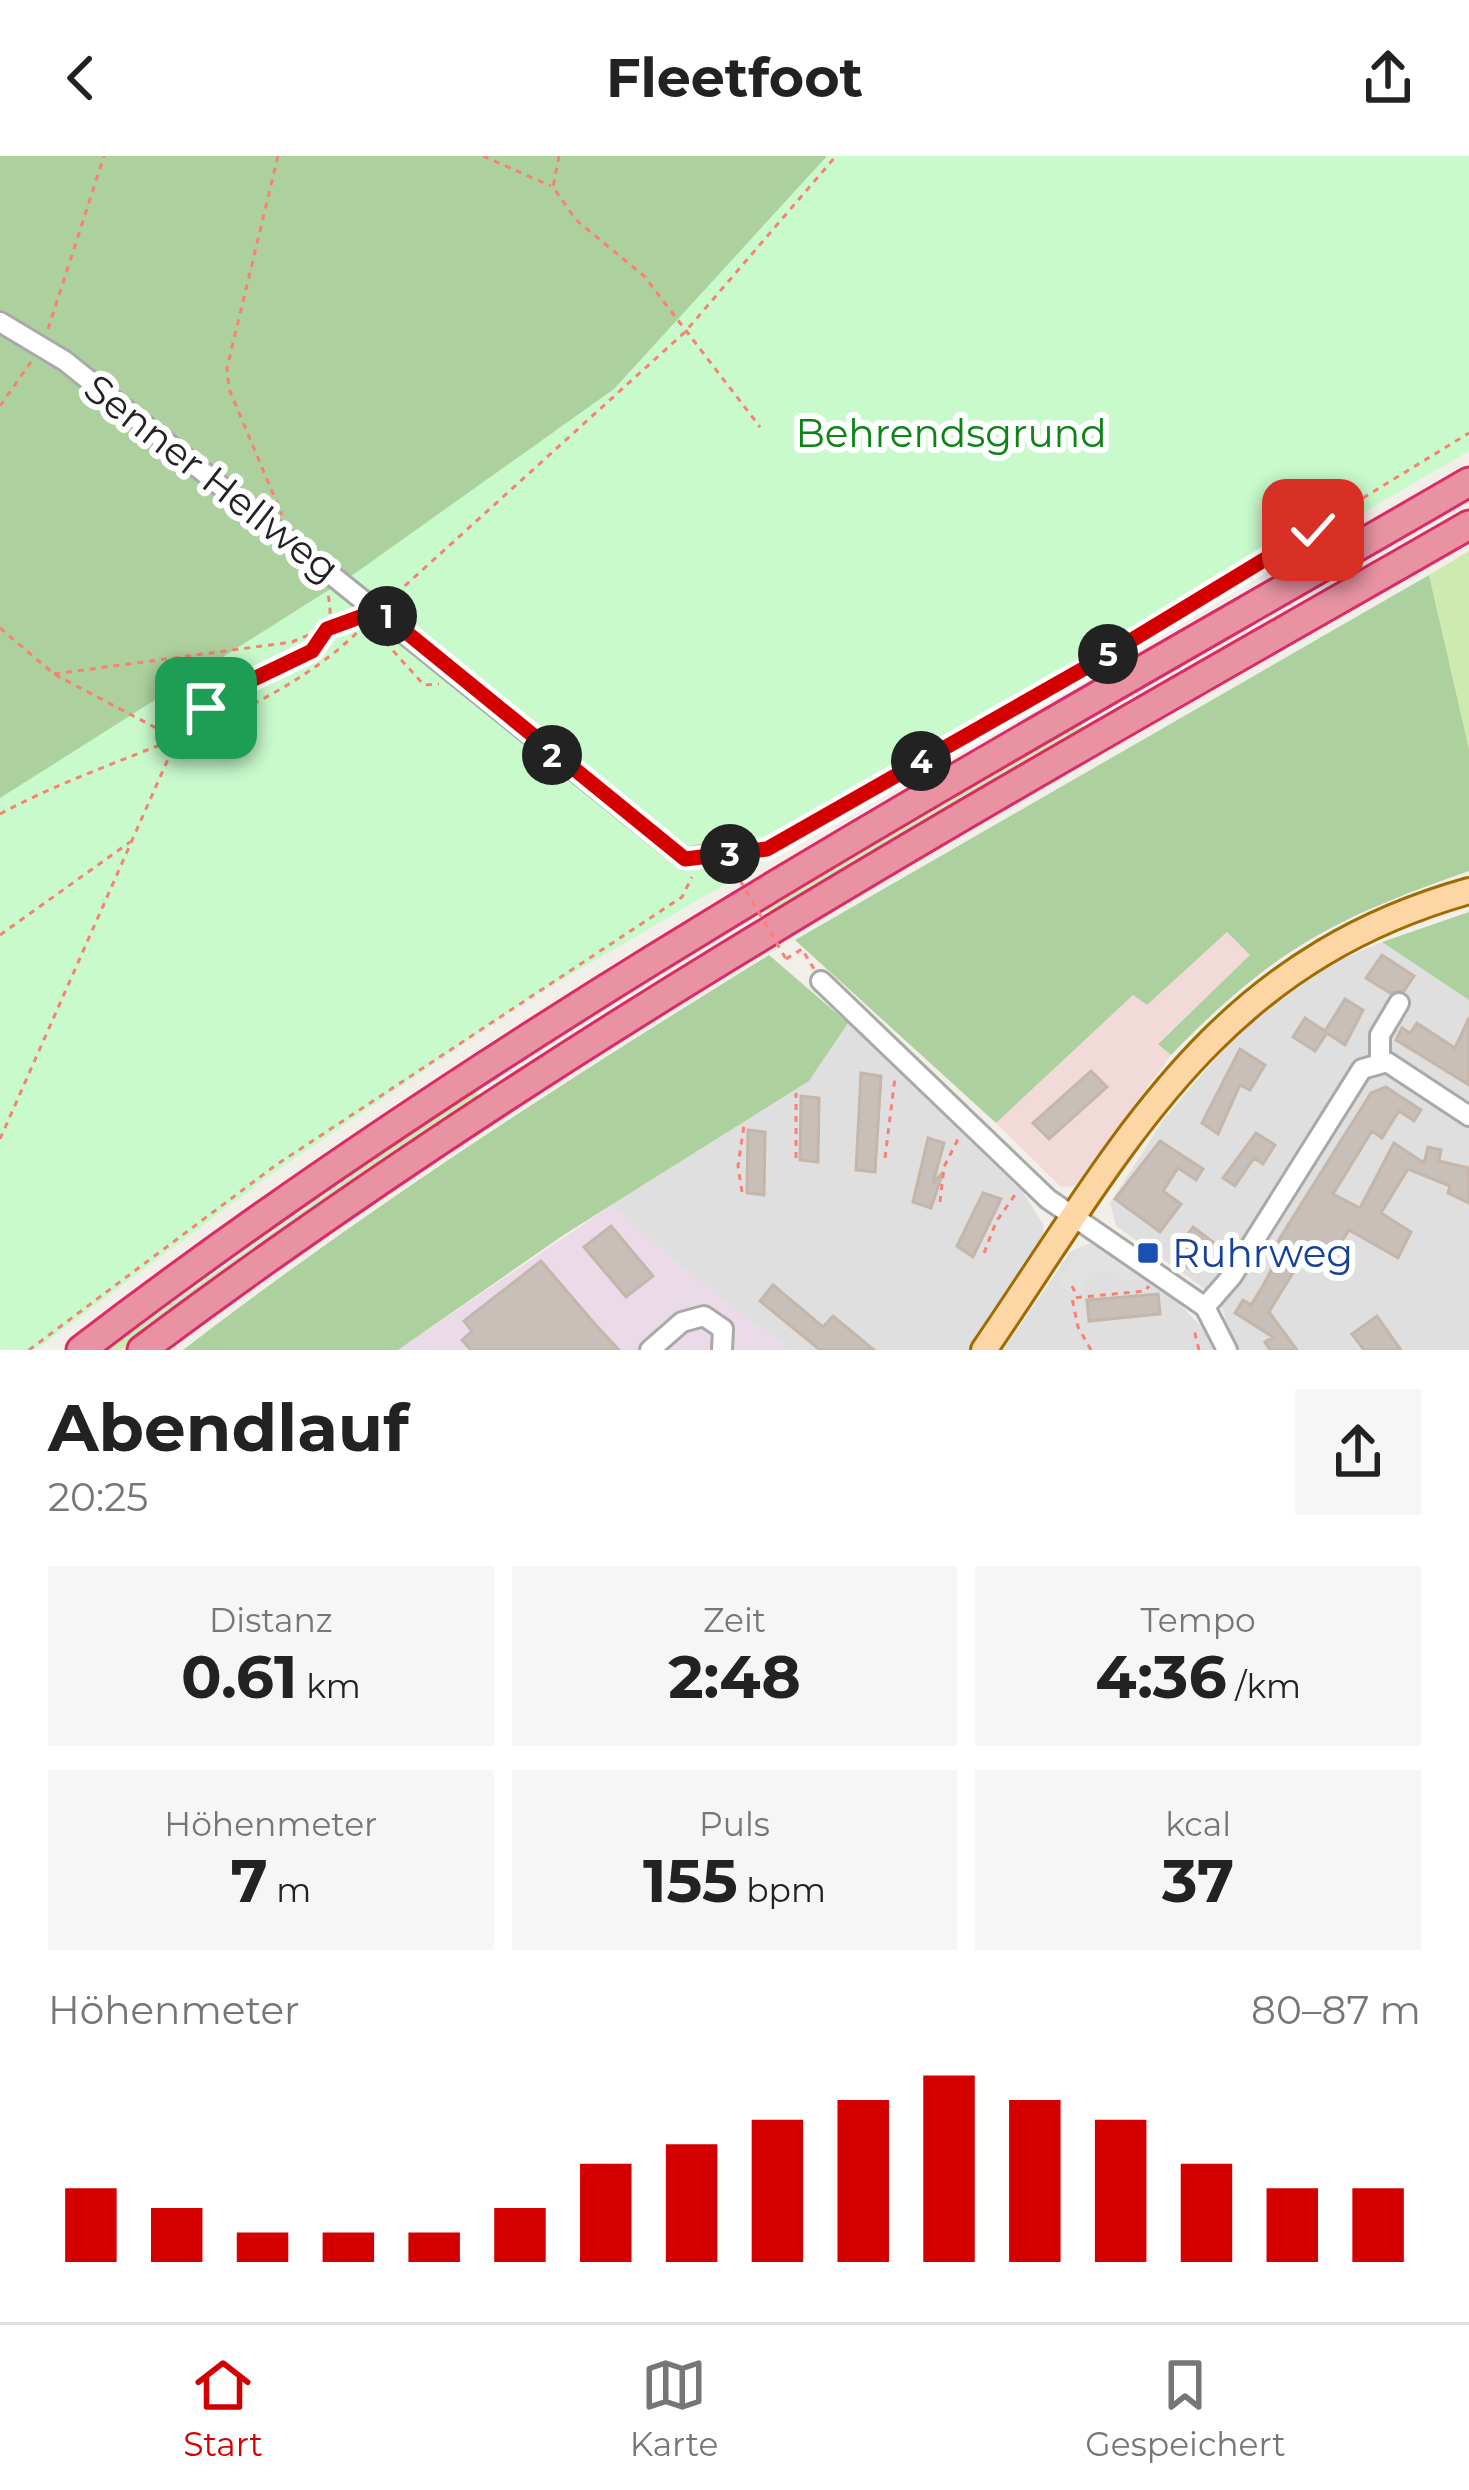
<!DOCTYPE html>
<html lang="de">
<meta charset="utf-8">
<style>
body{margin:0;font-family:Montserrat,sans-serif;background:#f6f6f6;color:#222;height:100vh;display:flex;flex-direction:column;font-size:45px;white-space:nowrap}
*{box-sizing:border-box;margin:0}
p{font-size:39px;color:#767676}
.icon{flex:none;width:66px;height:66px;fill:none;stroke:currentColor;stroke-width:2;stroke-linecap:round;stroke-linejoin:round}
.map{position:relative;height:1194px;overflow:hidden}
.side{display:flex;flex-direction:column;background:#fff;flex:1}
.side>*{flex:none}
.pin{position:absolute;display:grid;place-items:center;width:102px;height:102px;color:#fff;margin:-51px;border-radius:24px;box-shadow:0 6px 18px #0006}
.km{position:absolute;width:60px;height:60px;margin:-30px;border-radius:50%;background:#222;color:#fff;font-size:33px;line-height:60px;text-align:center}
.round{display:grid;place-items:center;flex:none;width:126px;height:126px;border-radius:0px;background:#f6f6f6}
.headline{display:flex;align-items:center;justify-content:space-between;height:204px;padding:0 48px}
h1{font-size:66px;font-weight:700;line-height:90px}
.metrics{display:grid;grid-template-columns:repeat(3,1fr);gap:18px;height:204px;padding:12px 48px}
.metrics div{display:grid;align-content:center;border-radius:0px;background:#f6f6f6;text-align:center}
.metrics b{font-size:60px;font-weight:700}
.metrics small{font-size:33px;font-weight:400}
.metrics p{font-size:33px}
.chart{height:336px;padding:24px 48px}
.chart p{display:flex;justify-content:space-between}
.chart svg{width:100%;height:216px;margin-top:12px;stroke:#d40000;stroke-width:6}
header{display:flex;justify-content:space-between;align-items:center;height:156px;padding:0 48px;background:#fff;font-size:54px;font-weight:700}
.tab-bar{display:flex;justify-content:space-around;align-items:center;height:168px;border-top:3px solid #e0e0e0;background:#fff;font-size:33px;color:#767676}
.tab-bar a{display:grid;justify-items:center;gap:6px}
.tab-bar .current{color:#d40000}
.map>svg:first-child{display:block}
</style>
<header><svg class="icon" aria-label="back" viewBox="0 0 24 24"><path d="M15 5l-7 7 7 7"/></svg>Fleetfoot<svg class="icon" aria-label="share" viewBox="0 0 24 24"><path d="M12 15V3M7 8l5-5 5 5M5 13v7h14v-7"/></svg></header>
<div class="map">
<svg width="1469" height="1194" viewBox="0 0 1469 1194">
<rect width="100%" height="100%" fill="#f2efe9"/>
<!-- residential -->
<path fill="#e0dfdf" d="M1382 786 1469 844V1194H1236L1221 1150 1205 1133 1116 1070 1110 1047 1164 963 1234 881 1319 813Z
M848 867 1022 1035 1043 1068 1044 1084 970 1194H790L704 1130 612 1049 809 925Z
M1094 1086 1176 1144 1206 1176 1213 1194H1003L1071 1095Z"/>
<!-- commercial -->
<path fill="#f2dad9" d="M1226 775 1251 799 1158 887 1171 899 1083 1020 1074 1030 1061 1031 996 967 1133 838 1147 849Z"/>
<!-- industrial -->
<path fill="#ebdbe8" d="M612 1049 704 1130 790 1194H398Z"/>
<!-- grass -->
<path fill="#cdebb0" d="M1469 395V593L1429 419Z
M1081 568 1086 574 769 756 766 752Z
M474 933 479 939 121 1194H107Z"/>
<!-- forest -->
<path fill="#add19e" d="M0 0H1037L0 769Z
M1429 419 1469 593V715C1332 763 1273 794 1171 899L1158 888 1250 799 1227 776 1147 849 1133 839 996 967 795 784Z
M1469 756V844L1382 786Z
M769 799 848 867 809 925 562 1080 398 1194H183C370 1050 568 923 769 799Z"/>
<!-- park -->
<path fill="#c8facc" d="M827 0H1469V295L530 842 272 1018 35 1194H0V642L354 418 614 233Z"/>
<!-- parking -->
<path fill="#e2e2e2" d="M1094 1089 1140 1118 1141 1123 1125 1125 1116 1115H1092L1076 1139 1057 1128 1081 1090Z"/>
<!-- building -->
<path fill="#c7bfb8" stroke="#c4b6ab" stroke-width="3" d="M1382 799 1414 820 1404 835 1390 837 1366 822Z
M1345 843 1363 854 1345 889 1327 877 1315 895 1293 881 1305 862 1325 875Z
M1469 862V929L1396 884 1402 872 1410 877 1417 867 1455 892Z
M1240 893 1265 909 1250 934 1240 929 1218 978 1202 967Z
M1091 915 1107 931 1049 983 1033 967Z
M861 917 881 920 875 1016 856 1014Z
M1386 931 1421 954 1414 965 1399 955 1382 982 1372 975 1333 1038 1360 1052 1394 987 1424 1007 1428 991 1441 994 1439 1005 1469 1012V1047L1448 1037 1450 1030 1408 1013 1381 1057 1411 1076 1398 1102 1349 1074 1323 1115 1302 1102 1269 1156 1297 1194H1270L1265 1186 1273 1181 1235 1157 1243 1144 1251 1149 1264 1128 1284 1089 1278 1085 1371 937Z
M801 940 819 942 818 1006 800 1004Z
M748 974 765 976 764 1039 747 1037Z
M1256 977 1275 989 1263 1008 1254 1002 1235 1030 1223 1022Z
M928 982 944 987 933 1027 943 1016 931 1052 913 1046Z
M1160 985 1203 1013 1196 1024 1178 1012 1163 1035 1181 1048 1160 1076 1115 1043Z
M983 1037 1001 1043 973 1101 957 1090Z
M611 1070 653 1120 626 1141 584 1091Z
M1193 1071 1213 1086 1193 1115 1172 1100Z
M541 1105 594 1167 619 1194H471L462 1184 472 1175 464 1165Z
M773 1129 823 1171 833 1160 874 1194H820L760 1145Z
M1158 1138 1160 1158 1089 1165 1087 1144Z
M1377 1160 1401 1194H1364L1352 1178Z"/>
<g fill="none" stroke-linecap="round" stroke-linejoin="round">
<defs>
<path id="minor" d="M0 166 65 205 685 703 702 700
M821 825 1048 1043 1205 1151 1227 1194
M1380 906V879L1399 847
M1205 1151 1232 1120 1362 913 1387 906 1469 960
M650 1194 682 1166 704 1160 723 1173 722 1194"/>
<path id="major" d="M984 1194C1124 989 1213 807 1469 735"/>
<path id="highway" d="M81 1194C515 861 997 600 1469 326
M142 1194C559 881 1017 628 1469 369"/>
</defs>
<!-- minor casing -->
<use href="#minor" stroke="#a9a9a9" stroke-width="24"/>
<!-- major casing -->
<use href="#major" stroke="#a06b00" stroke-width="30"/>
<!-- highway casing -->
<use href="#highway" stroke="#dc2a67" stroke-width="33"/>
<!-- path -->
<path stroke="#fa8072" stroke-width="3" stroke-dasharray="6 6" stroke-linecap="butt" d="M278 0 227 212 229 233 282 359
M483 0 551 30
M559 0 553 31 576 64 644 120 760 271
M48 173 104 0
M0 250 33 203
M387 446 685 176 836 0
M0 472 54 518 175 582
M377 477 424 529 439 528
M54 518 292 486 354 460
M191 576C197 566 203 552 212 544 251 509 345 512 328 439
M0 658C122 592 268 569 368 466
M715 698 767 693 1099 504 1469 277
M709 712 717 724 734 714
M0 779 130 686
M786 803 802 793 814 813
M0 983 176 585
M796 1002V937
M885 1002 895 921
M742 1036 738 1010 744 969
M940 1046 944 1011 959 981
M984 1097 996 1066 1017 1036
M1072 1130 1077 1140
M29 1194 276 1009 682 741 692 721
M1091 1194 1078 1171 1072 1142 1145 1135 1149 1130
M1199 1194 1195 1178 1200 1176"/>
<!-- minor -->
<use href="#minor" stroke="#fff" stroke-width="18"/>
<!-- major -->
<use href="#major" stroke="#fcd6a4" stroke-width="24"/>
<!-- highway -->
<use href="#highway" stroke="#e892a2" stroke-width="27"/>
<!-- path-bridge -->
<path stroke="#fa8072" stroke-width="3" stroke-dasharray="6 6" stroke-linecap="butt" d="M734 714 786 803"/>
</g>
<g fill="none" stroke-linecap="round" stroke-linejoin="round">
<defs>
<path id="route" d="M206 552 214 542 312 495 327 473 379 454 685 703 767 693 1099 504 1313 374"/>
</defs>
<!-- route casing -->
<use href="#route" stroke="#fff" stroke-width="24"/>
<!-- route -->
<use href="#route" stroke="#d40000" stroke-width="15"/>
</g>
<!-- markers -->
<rect fill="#1a4fb4" stroke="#fff" stroke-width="4.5" x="1136" y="1085" width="24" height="24" rx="6"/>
<g text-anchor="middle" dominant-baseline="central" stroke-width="12" stroke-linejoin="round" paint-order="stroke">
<!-- park labels -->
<g font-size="39" fill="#0c8416" stroke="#fff">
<text x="951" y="277">Behrendsgrund</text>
</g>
<!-- street labels -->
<g font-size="39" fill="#222" stroke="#fff">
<text transform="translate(212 322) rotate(38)">Senner Hellweg</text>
</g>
<!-- transit labels -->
<g font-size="39" fill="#164399" stroke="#fff" text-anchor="start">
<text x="1172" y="1097">Ruhrweg</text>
</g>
</g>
</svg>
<div class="pin" style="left:206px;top:552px;background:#1e9e55"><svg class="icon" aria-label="arrive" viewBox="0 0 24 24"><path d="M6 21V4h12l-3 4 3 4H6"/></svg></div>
<div class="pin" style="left:1313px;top:374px;background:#d93025"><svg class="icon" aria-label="check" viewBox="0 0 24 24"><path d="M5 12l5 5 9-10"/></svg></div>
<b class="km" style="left:387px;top:460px">1</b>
<b class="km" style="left:552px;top:599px">2</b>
<b class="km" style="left:730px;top:698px">3</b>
<b class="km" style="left:921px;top:605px">4</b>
<b class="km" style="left:1108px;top:498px">5</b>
</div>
<section class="side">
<div class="headline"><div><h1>Abendlauf</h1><p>20:25</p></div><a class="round"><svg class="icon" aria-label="share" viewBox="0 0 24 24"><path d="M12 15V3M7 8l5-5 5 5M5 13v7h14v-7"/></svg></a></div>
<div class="metrics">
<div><p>Distanz</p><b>0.61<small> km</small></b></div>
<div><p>Zeit</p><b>2:48</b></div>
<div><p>Tempo</p><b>4:36<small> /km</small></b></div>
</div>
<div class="metrics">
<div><p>Höhenmeter</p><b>7<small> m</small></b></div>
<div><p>Puls</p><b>155<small> bpm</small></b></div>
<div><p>kcal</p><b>37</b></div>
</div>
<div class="chart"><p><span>Höhenmeter</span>80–87 m</p>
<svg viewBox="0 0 160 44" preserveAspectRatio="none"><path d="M5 44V29M15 44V33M25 44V38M35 44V38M45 44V38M55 44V33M65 44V24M75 44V20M85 44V15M95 44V11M105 44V6M115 44V11M125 44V15M135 44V24M145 44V29M155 44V29"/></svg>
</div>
</section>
<nav class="tab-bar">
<a class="current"><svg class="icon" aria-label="home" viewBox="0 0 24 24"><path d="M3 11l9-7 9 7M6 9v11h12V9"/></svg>Start</a>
<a><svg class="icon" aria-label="map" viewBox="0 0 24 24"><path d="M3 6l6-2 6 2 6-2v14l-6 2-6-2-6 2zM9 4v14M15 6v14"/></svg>Karte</a>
<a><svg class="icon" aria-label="saved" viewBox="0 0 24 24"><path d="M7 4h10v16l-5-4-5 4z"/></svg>Gespeichert</a>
</nav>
